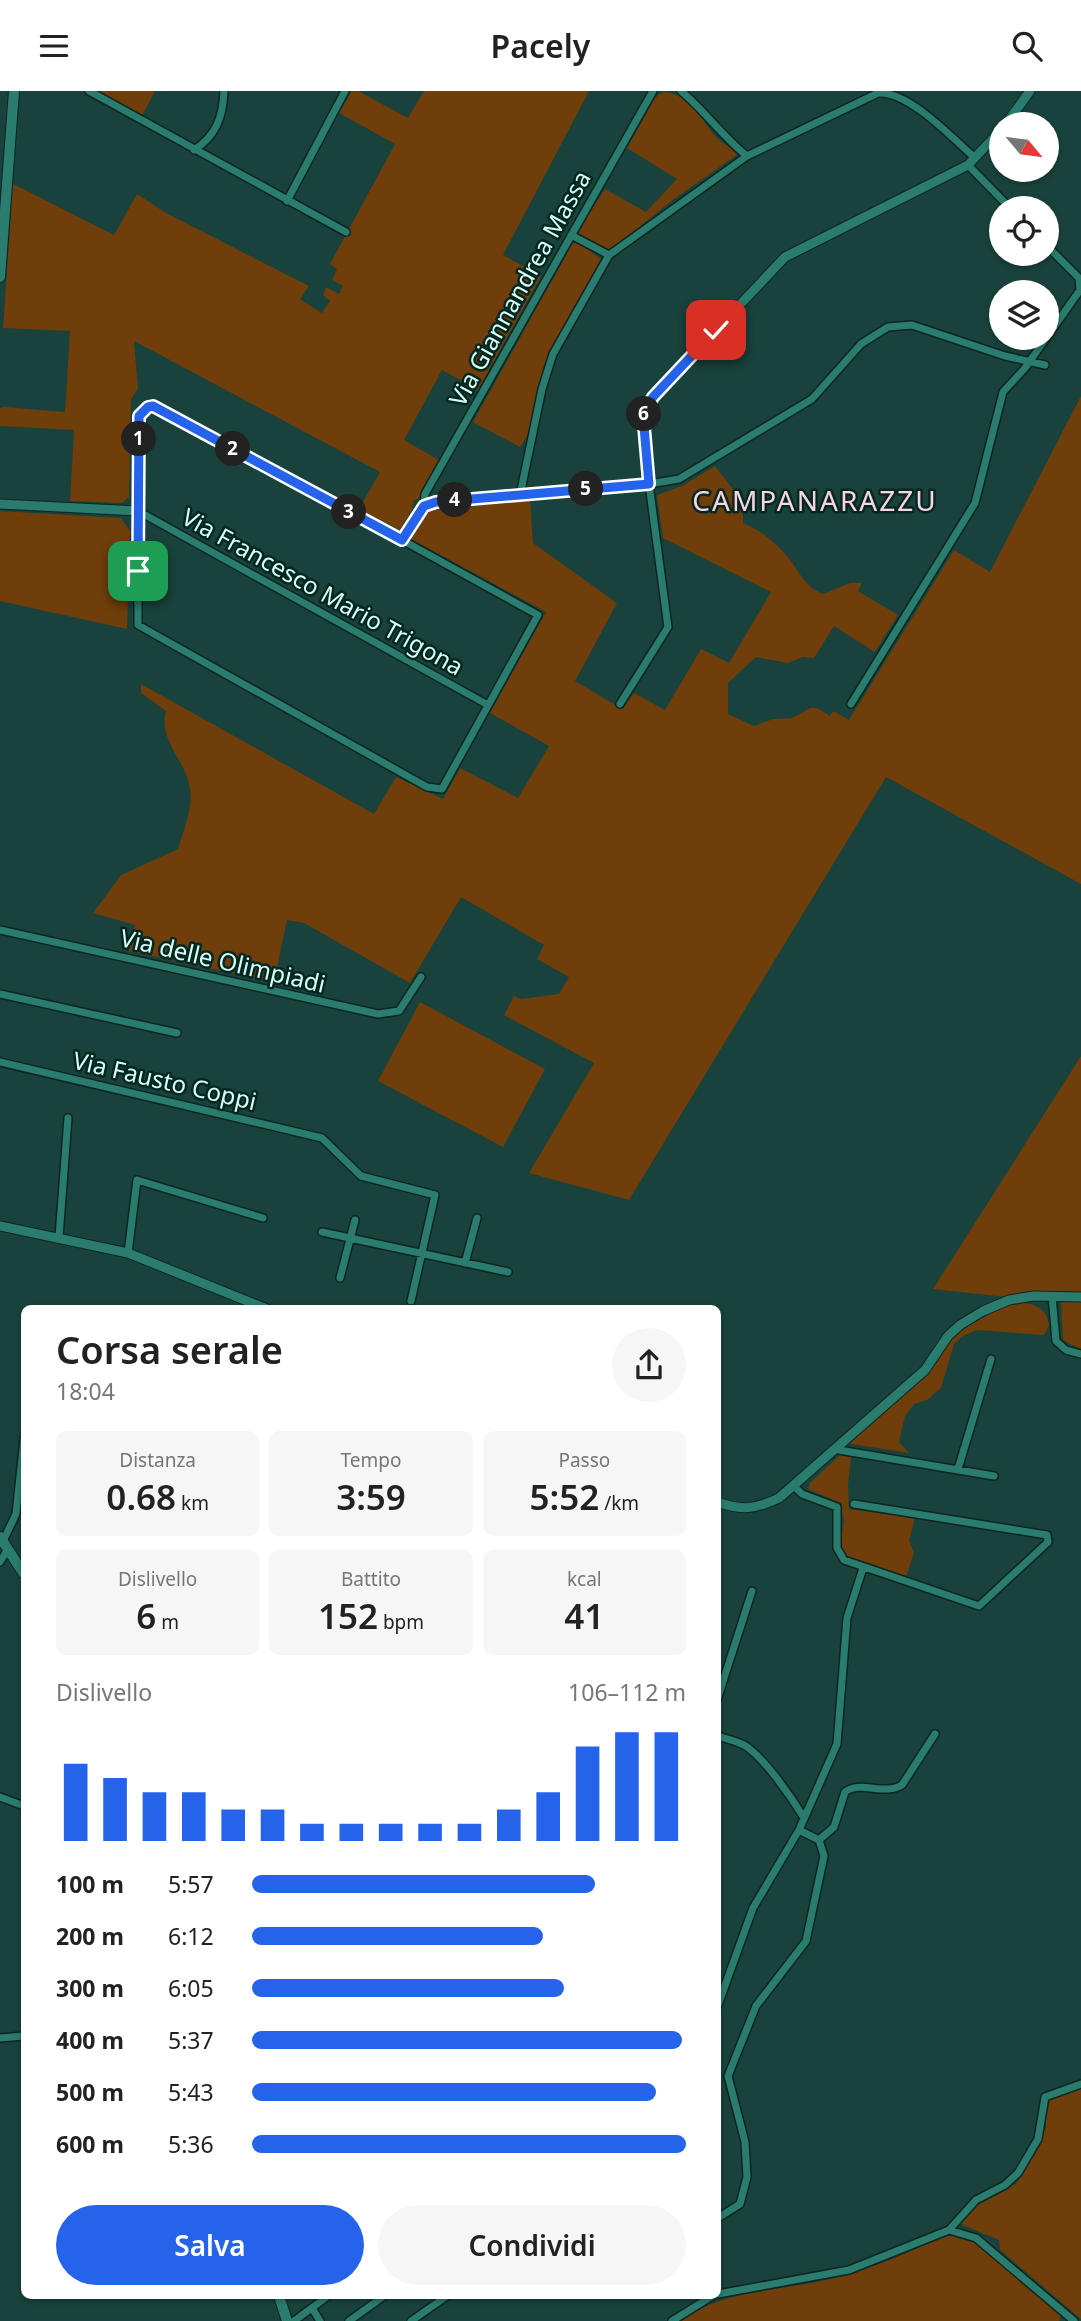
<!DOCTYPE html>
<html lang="it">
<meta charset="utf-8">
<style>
body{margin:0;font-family:"Noto Sans",sans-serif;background:#f6f6f6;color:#222;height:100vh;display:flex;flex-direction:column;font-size:26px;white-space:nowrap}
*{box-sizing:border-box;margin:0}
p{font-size:23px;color:#767676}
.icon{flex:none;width:38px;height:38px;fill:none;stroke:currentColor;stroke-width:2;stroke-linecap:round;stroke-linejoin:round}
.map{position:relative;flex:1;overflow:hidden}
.sheet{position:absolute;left:21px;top:1214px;width:700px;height:994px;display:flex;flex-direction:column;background:#fff;border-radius:10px;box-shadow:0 2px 5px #0004}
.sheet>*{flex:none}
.needle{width:46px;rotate:119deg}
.fabs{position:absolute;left:989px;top:21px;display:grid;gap:14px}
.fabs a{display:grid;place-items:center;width:70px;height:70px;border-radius:50%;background:#fff;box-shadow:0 2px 5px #0004;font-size:35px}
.pin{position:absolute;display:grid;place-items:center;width:60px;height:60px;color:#fff;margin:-30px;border-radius:14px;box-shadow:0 4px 10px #0006}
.km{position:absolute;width:35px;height:35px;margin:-18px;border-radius:50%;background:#222;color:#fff;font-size:19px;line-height:35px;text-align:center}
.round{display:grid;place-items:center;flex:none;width:74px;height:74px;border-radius:37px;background:#f6f6f6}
.overview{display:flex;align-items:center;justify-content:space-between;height:119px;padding:0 35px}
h1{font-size:38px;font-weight:600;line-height:52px}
.stats{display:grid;grid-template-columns:repeat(3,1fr);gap:10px;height:119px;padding:7px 35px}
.stats div{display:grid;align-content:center;border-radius:10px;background:#f6f6f6;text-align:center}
.stats b{font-size:35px;font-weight:600}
.stats small{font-size:19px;font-weight:400}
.stats p{font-size:19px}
.chart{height:196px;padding:14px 35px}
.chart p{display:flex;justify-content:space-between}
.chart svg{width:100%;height:126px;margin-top:7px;stroke:#2563eb;stroke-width:6}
.button{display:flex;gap:14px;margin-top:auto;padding:14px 35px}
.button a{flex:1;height:80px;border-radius:42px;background:#2563eb;color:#fff;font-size:28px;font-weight:600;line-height:80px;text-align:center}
.button a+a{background:#f6f6f6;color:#222}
ul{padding:0 35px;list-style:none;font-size:23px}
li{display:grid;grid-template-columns:112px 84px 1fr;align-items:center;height:52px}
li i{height:18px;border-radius:9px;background:#2563eb}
header{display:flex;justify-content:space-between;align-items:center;height:91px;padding:0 35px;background:#fff;font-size:32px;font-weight:600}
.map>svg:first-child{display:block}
</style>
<header><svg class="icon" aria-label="menu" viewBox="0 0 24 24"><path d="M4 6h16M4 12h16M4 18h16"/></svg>Pacely<svg class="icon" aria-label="search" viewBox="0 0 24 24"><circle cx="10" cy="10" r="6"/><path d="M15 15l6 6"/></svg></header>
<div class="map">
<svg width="1081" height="2230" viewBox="0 0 1081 2230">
<rect width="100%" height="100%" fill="#18423b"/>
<!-- green -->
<path fill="#6f3e0b" d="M97 0H155L142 25Z
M352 0H358L408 27 424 0H589L503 164 541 185 478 299 442 279 404 349 439 369 418 408 414 409 412 419 400 439 359 418 380 381 134 250 138 298 131 308 129 406 122 412 70 410 74 339 0 335V317L4 316 65 321 70 240 3 237 13 93 114 144 137 103 166 122 309 195 300 208 322 222 330 210 323 204 326 196 339 203 343 195 332 189 337 178 330 173 395 53 339 22Z
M663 1C691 2 700 28 716 46 723 53 732 56 737 64L674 108 610 159 579 144 580 137 605 98 646 121 677 88 627 57 655 7Z
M573 152H579L601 168 550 264 529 342 520 356 473 331Z
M1081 305V793L886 686 629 1109 529 1082 594 972 504 924 514 905 521 908 559 903 569 886 537 868 544 854 461 806 410 892 304 832 287 829 274 891 129 860 135 834 93 822 121 784 178 758C183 740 193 717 190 698 186 669 158 650 166 620L141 602V593L374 723 396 686 443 708 460 677 518 707 549 655 490 622 546 521 411 448C413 440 417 429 424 423 440 409 508 410 530 408L533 452 617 512 575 590 622 618 634 602 665 619 701 558 729 572 771 501 663 447 657 404 682 395 715 375 743 411V432C762 440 777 452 790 469 801 483 805 496 823 503L850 492H862L858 500 898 524 875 561 834 535 814 567 803 566 788 572 756 566 728 592V623L754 635 773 628 792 627 810 617H817L830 625 833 620 849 629 954 459 990 481Z
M0 420 121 427 130 440 127 538 0 510Z
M420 911 545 978 503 1056 378 990Z
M1081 965V1202L1034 1201 1006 1206 933 1198Z
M1061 1210H1081V1259L1063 1249Z
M1020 1212C1035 1212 1048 1219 1049 1235L1044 1244 977 1239 961 1246 954 1253 941 1297 927 1309 914 1313 905 1325 899 1351 909 1362 846 1352 926 1282 952 1247 964 1237 1002 1216Z
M840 1364 851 1366 848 1394 849 1418 915 1427 909 1450 914 1462 906 1486 847 1465 840 1455 844 1430 840 1412 808 1398 810 1392Z
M1081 1997V2228L1000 2159 999 2149 958 2132 978 2111 1016 2093 1046 2037V2009Z
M955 2144 976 2150 1062 2222 1059 2230H680C728 2196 783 2201 838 2186 875 2177 908 2161 943 2145Z"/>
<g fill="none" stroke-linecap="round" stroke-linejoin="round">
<defs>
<path id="minor" d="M89 0 346 141
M681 0C705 20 722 45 747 65
M194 59C216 45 223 26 224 0
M968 74 1010 117
M287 110 345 0
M571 144 609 164
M520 404 542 298 553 263 609 164 747 65 878 2C909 0 952 47 975 67
M424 415 425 403 653 0
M402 449 538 524 442 698 427 696 138 534V420L488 614
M620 613 668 536 649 393 679 388 812 308 861 253 888 236 912 234 1005 265 1045 274
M851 613 975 412 1003 301 1025 277 1080 199 1079 187 1046 154
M0 839 378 923 399 920 421 886
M0 903 177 942
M0 971 322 1047 361 1085 435 1104 411 1210
M322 1141 508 1181
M59 1146 68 1027
M128 1162 137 1089 263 1127
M465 1172 477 1127
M340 1187 355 1129
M1052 1205 1056 1250 1066 1259 1081 1263
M833 1358 994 1385
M958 1378 991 1268
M794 1395 802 1403 837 1416V1457L844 1469 979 1515 1048 1451 1047 1444 854 1413
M3 1450 16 1423 24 1348
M0 1471 8 1458
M718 1606 752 1500
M718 1645C726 1648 736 1650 744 1654 764 1666 792 1707 804 1727
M0 1706 24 1715
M819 1749 834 1736 845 1701C860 1689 884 1705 902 1694L935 1643
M718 1914 753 1817 799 1739 837 1653 847 1527 863 1477
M0 1947 24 1945
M718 2127 740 2113 747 2086 745 2051 728 1985 756 1915 806 1850 824 1765 819 1749 799 1739
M949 2139 976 2109 1005 2094 1018 2082 1038 2048 1045 2006 1081 1993
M718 2203 849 2179 949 2139 976 2147 1074 2230
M312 2217 320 2230
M294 2230 328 2205
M349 2230 384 2205
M411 2230 447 2205
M672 2230 712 2205"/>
<path id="tertiary" d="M1006 33 1030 0
M0 413 138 420 139 325 142 319 153 315 402 449 424 415 436 411 649 393 644 324 653 306 785 166 968 74 1001 39
M0 1135 128 1162 267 1218
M718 1411C741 1420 756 1418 779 1407L925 1279 948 1245 960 1234 983 1220 1009 1209 1033 1205 1081 1206"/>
<path id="secondary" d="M0 186 14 0
M0 1446 24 1483
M279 2205 287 2230"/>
</defs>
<!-- minor casing -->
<use href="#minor" stroke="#0d2621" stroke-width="10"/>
<!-- tertiary casing -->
<use href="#tertiary" stroke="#0d2621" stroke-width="11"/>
<!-- secondary casing -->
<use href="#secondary" stroke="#0d2621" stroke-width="12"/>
<!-- minor -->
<use href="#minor" stroke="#2a7c6f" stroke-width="7"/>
<!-- tertiary -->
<use href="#tertiary" stroke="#2a7c6f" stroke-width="9"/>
<!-- secondary -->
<use href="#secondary" stroke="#2a7c6f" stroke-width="10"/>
</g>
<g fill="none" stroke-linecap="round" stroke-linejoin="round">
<defs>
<path id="route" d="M138 480 139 325 148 316 153 315 402 449 424 415 436 411 649 393 643 324 653 306 716 239"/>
</defs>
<!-- route casing -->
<use href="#route" stroke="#fff" stroke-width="14"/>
<!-- route -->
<use href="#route" stroke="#2563eb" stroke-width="9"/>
</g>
<g text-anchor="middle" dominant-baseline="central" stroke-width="5" stroke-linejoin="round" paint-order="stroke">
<!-- street labels -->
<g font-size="24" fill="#d8fef6" stroke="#042722">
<text transform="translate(519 197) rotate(-61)">Via Giannandrea Massa</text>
<text transform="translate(323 500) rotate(29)">Via Francesco Mario Trigona</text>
<text transform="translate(223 869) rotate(13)">Via delle Olimpiadi</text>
<text transform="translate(165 989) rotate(13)">Via Fausto Coppi</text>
</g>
<!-- quarter labels -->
<g font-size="28" letter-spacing="2" fill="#f9d6df" stroke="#042722">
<text x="815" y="409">CAMPANARAZZU</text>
</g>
</g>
</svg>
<div class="fabs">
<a><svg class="needle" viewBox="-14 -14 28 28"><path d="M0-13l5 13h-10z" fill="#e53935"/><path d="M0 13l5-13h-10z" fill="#767676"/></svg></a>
<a><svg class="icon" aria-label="locate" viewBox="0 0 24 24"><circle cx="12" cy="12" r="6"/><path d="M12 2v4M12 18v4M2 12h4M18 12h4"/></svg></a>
<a><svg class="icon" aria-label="layers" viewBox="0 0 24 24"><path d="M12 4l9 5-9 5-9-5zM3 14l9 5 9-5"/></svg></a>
</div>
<div class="pin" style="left:138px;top:480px;background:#1e9e55"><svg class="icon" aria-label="arrive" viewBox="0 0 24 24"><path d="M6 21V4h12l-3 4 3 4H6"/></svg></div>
<div class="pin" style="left:716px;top:239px;background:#d93025"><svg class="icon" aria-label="check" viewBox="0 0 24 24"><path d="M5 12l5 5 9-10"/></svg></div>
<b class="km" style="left:139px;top:348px">1</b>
<b class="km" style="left:233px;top:358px">2</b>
<b class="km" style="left:349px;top:421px">3</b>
<b class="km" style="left:455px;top:409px">4</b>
<b class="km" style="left:586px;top:398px">5</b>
<b class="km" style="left:644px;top:323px">6</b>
<section class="sheet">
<div class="overview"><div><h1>Corsa serale</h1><p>18:04</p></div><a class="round"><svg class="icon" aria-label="share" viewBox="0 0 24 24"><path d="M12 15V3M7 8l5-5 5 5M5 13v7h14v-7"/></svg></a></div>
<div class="stats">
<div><p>Distanza</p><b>0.68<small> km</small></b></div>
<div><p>Tempo</p><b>3:59</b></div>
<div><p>Passo</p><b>5:52<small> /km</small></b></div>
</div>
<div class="stats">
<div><p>Dislivello</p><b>6<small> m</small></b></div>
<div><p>Battito</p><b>152<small> bpm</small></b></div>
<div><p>kcal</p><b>41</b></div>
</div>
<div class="chart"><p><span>Dislivello</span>106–112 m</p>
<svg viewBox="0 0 160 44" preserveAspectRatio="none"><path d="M5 44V17M15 44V22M25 44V27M35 44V27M45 44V33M55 44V33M65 44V38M75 44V38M85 44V38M95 44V38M105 44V38M115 44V33M125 44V27M135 44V11M145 44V6M155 44V6"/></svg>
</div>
<ul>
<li><b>100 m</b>5:57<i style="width:79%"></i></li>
<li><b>200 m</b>6:12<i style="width:67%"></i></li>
<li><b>300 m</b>6:05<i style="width:72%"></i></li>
<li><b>400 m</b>5:37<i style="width:99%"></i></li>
<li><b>500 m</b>5:43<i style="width:93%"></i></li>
<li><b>600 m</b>5:36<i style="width:100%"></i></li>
</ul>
<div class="button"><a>Salva</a><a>Condividi</a></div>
</section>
</div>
